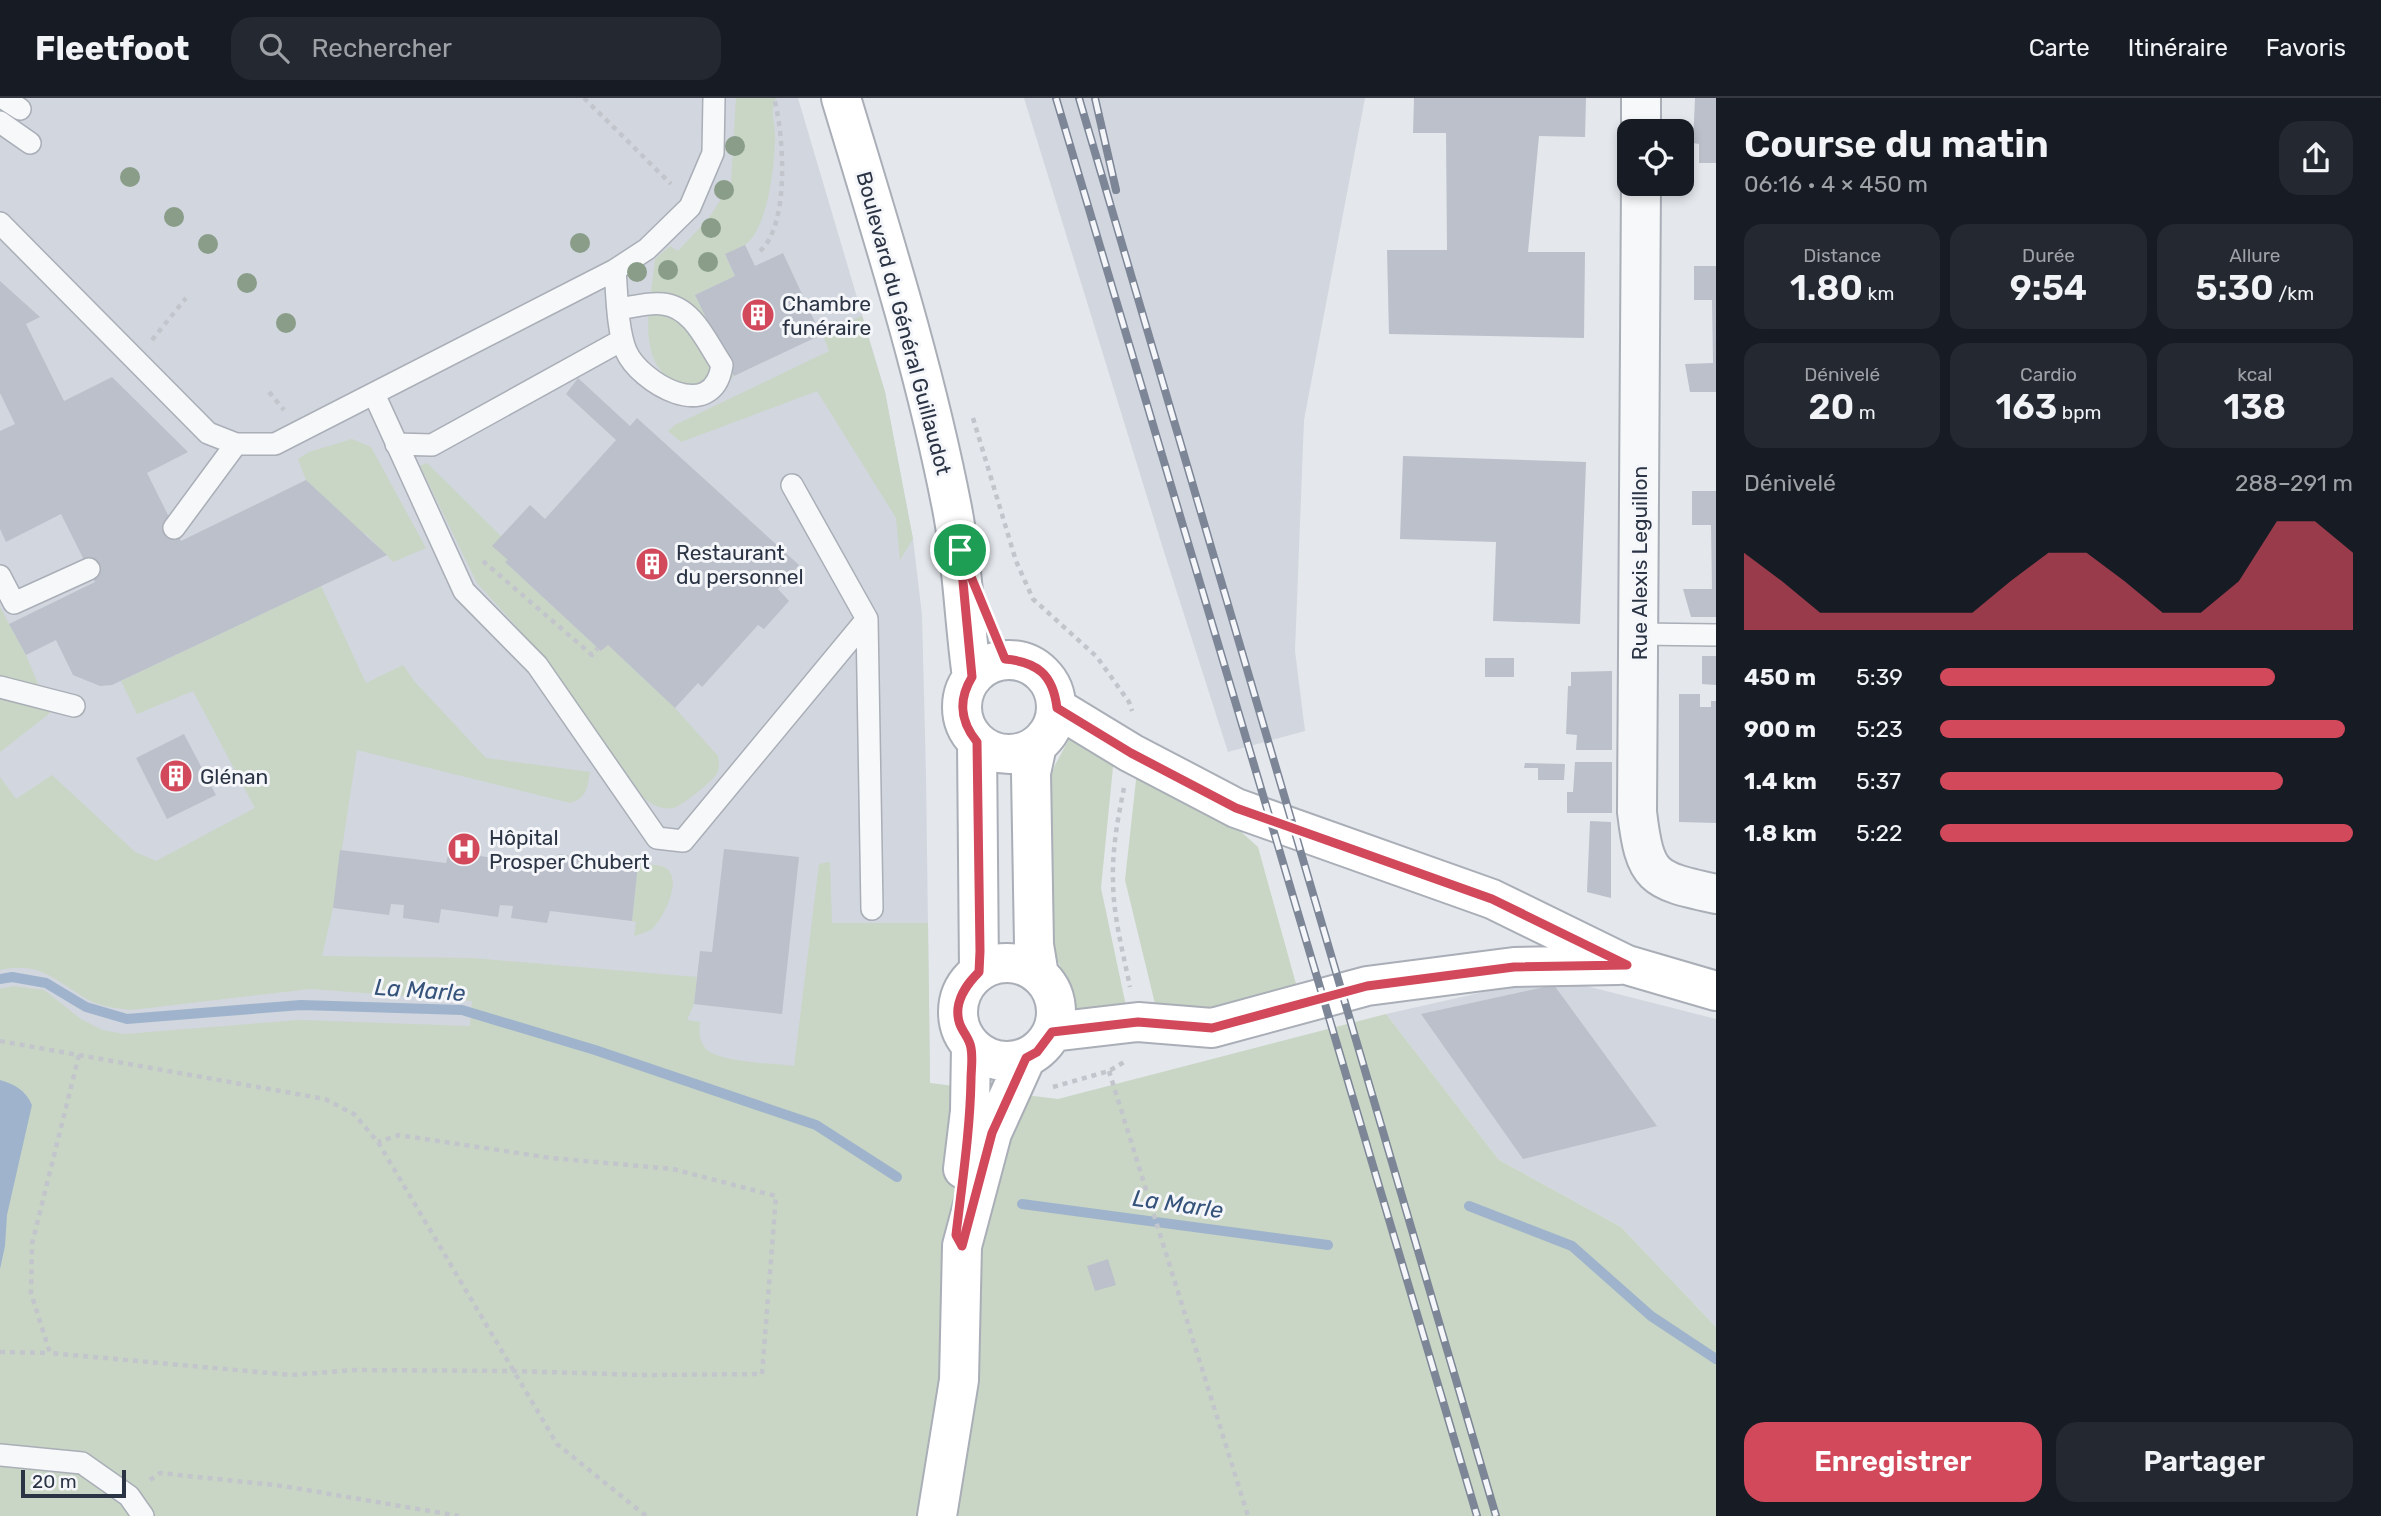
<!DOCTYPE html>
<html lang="fr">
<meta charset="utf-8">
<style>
body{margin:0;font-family:Rubik,sans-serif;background:#242831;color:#f1f3f6;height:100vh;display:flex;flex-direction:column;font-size:26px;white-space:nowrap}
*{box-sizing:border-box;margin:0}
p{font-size:23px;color:#9ea1a6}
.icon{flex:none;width:38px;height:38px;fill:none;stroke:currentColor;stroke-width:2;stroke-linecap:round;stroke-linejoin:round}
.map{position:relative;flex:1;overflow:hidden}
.details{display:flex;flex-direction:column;background:#171b24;width:665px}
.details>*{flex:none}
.fabs{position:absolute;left:1617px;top:21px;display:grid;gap:14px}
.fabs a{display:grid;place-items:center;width:77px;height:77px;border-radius:14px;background:#171b24;box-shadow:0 4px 10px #0003;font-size:35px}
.scale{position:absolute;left:21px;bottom:18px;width:105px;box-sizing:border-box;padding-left:7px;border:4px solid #2b3445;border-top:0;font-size:19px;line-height:24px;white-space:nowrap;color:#2b3445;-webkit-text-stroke:5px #f4f6f9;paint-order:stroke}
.pin{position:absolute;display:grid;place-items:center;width:60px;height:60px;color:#fff;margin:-30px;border:4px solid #fff;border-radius:50%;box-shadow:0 2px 7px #0007}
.round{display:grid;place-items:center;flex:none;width:74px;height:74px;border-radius:21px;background:#242831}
.overview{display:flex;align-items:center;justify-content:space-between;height:119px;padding:0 28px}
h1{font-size:38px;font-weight:600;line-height:52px}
.figures{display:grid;grid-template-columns:repeat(3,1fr);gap:10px;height:119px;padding:7px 28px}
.figures div{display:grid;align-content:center;border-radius:18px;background:#242831;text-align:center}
.figures b{font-size:35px;font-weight:600}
.figures small{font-size:19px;font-weight:400}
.figures p{font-size:19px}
.chart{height:196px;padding:14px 28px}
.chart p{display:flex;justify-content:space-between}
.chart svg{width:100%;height:126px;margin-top:7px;fill:#d1495b;opacity:.7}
.button{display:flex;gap:14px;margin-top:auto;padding:14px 28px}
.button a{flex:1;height:80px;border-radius:21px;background:#d1495b;color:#fff;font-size:28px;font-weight:600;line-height:80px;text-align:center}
.button a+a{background:#242831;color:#f1f3f6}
ul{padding:0 28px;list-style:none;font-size:23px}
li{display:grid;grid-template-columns:112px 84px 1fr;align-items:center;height:52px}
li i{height:18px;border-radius:9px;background:#d1495b}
header{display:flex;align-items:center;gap:42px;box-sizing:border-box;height:98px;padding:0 35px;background:#171b24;border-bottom:2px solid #363941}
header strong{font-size:33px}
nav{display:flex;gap:38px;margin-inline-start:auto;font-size:24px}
.search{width:490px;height:63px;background:#242831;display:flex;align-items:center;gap:18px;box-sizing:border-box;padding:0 24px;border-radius:21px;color:#9ea1a6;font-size:26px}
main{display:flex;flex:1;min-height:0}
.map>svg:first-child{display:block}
</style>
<header>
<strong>Fleetfoot</strong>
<div class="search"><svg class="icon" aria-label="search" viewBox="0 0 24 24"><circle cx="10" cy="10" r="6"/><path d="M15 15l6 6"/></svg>Rechercher</div>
<nav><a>Carte</a><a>Itinéraire</a><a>Favoris</a></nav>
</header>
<main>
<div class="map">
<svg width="1716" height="1418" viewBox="0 0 1716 1418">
<rect width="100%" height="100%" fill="#e4e7ec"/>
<!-- built -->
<path fill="#d2d6de" d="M0 0H798L885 294 913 441 922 517 926 677 932 1134 0 1418Z
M1024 0H1365L1304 322 1295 553 1305 633 1228 654 1165 457Z
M1551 879 1716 921V1229L1621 1129 1499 1062 1386 916Z"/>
<!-- green -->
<path fill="#c9d6c5" d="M736 0H776C769 15 776 28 775 43 774 70 768 130 745 147 739 151 731 154 725 157L735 178 695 197 734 278 711 299C698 294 681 291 670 282 635 255 652 199 655 161L670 148 678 153 709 120 731 85Z
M862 218 885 294 913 441 900 462 896 420 817 293 681 344 668 333 675 327 829 253 822 235Z
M352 341 371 349 426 450 393 464 366 436 363 437 306 382 298 361 309 354Z
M427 365 501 438 508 462 506 465 601 553 608 547 675 610 718 658C719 663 720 670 717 675 714 682 681 709 673 710 661 712 651 706 642 699L542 557 477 485 420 368Z
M321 488 366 585 403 567 415 584 486 660 590 674C587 690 587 700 570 705L357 652 333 810 322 858 472 860 697 879 694 906 687 922 700 924C699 934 699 943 706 951 721 965 773 965 794 968L819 766 830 764 832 825H928L930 985 1058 1001 1386 916 1499 1062 1621 1129 1716 1229V1418H0V891L13 888 44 892 81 921 102 932 124 936 299 922 470 928 472 903 310 891 131 912C116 910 100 909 87 901 55 883 42 863 0 872V679L16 701 52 677 135 754 156 763 255 710 193 593 137 616 121 583Z
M0 509 26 557 50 615 0 654Z
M1073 634 1114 659 1101 790 1126 908 1076 920V901L1052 851 1045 694 1055 667Z
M1137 673 1229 723 1258 749 1298 893 1241 911 1157 914 1125 782Z
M638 767C645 767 654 766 661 768 686 775 665 817 654 829 649 834 640 836 634 838L636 824 632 823Z"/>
<!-- water -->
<path fill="#9fb4cc" d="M0 982C15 986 26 993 32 1007L7 1117 5 1148 0 1171Z"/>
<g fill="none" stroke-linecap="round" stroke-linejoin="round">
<!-- stream -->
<path stroke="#9fb4cc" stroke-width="10" d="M0 881 12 879 46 885 86 909 127 921 301 907 462 912 595 952 816 1027 897 1079
M1022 1106 1328 1147
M1469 1108 1572 1148 1651 1218 1716 1261"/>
</g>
<!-- building -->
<path fill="#bbc0ca" d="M1414 0H1586L1585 39 1539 38 1528 154H1585L1584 240 1389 236 1387 152H1447L1446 35H1413Z
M1695 0H1716V65H1699V46L1693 45Z
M745 147 755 168 783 155 821 237 734 278 695 197 735 178 725 156Z
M1694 168H1716V294H1690L1685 266 1713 265 1712 202H1694Z
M0 183 40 219 26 226 64 303 112 279 188 354 147 375 181 443 306 382 387 457 112 587 100 588 73 577 56 542 26 557 9 526 95 484 61 416 6 444 0 431V333L15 326 0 295Z
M578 280 630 328 637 320 799 467 778 491 789 503 764 531 758 527 702 589 698 585 675 610 608 547 601 553 505 464 508 462 492 448 530 407 545 421 616 342 566 296Z
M1403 358 1586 364 1580 526 1493 523 1496 444 1400 441Z
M1692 393H1716V519H1691L1683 491H1712L1711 427H1692Z
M1702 558H1716V587L1702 586Z
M1485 560H1514V579H1485Z
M1612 573V652H1576L1577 637 1566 636 1568 588H1571V574Z
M1679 596H1700V609H1711V603H1716V725L1679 724Z
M184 636 216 697 167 721 136 660Z
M1575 664H1612V715H1567V694H1573Z
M1525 665 1565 666 1564 682H1538V670H1524Z
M1590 723 1611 724V800L1587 794Z
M724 751 799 759 782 916 694 906 700 853 712 854Z
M340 752 446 765 449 754 556 768 558 756 638 767 632 823 550 813 547 825 511 820 513 808 500 807 498 819 441 811 439 825 403 820 404 807 391 806 389 817 333 810Z
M1554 887 1657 1028 1523 1061 1421 916Z
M1108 1161 1116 1187 1095 1193 1087 1168Z"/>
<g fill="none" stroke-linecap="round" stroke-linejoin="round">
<defs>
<path id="lane" d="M3 0 20 11
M0 24 30 45
M0 125 208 335 236 346H275L615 172 647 151 690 109 713 55 714 0
M615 172C617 195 617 231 626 253 639 284 713 328 722 267 707 245 693 209 663 206 649 204 633 209 619 211
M374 296 464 493 537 567 657 740 683 743 867 521
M396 346 432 347 622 242
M792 387 867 521 872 811
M174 430 236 346
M0 478 14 505 89 471
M1638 536 1716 537
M0 589 74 608
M0 1357 82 1365 129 1398 143 1418"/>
<path id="street" d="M1641 33V0
M1641 86 1637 714C1645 781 1653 782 1716 796"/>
<path id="secondary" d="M841 0C882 136 925 271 952 410 963 466 964 523 972 579
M962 609a47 47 0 1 1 94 0a47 47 0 1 1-94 0Z
M1057 610 1131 655 1236 710 1492 801 1627 867 1716 893
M977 644 979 874
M1037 647 1031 675 1034 847 1039 877
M958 914a49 49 0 1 1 98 0a49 49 0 1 1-98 0Z
M1052 934 1138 924 1212 930 1367 888 1514 869 1618 867
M963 1071 970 1013 971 948
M937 1418 959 1282 962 1148 992 1035 1026 960"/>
</defs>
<!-- lane casing -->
<use href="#lane" stroke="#a9aeb7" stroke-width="24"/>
<!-- street casing -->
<use href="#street" stroke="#a9aeb7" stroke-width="42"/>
<!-- secondary casing -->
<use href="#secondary" stroke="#a9aeb7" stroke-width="42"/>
<!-- path -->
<path stroke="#c2c5cb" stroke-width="4.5" stroke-dasharray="5 5" stroke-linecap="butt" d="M584 0 671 86
M760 153C790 127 784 36 774 0
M152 242 186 200
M269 294 284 312
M973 320 1016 463 1033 501 1097 559 1129 604 1132 613
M483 463 592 557 598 550
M1124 690C1118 719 1112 752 1113 782 1113 818 1123 854 1130 889
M0 943 325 1001 354 1016 378 1044 557 1346 646 1418
M79 957 32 1146 31 1195 50 1255 291 1277 355 1272 513 1273 644 1277 762 1276 776 1098 673 1071 551 1060 399 1037 378 1044
M1109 973 1248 1418
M1053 989 1109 973 1124 964
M0 1254 50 1255
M150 1382 160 1375 283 1388 459 1418"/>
<!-- lane -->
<use href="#lane" stroke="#f7f8fa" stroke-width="21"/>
<!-- street -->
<use href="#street" stroke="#f7f8fa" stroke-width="38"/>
<!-- secondary -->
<use href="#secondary" stroke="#fff" stroke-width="38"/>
<defs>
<path id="rail" d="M1056 0 1477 1418
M1079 0 1496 1418
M1095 0 1116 92"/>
</defs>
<!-- rail casing -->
<use href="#rail" stroke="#7d8696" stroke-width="8"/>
<!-- rail -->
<use href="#rail" stroke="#f4f6f9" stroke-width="5" stroke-dasharray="16" stroke-linecap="butt"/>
</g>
<!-- trees -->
<g fill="#899d89">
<circle cx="735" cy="48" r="10"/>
<circle cx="130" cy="79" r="10"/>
<circle cx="724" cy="92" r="10"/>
<circle cx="174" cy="119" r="10"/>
<circle cx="711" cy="130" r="10"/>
<circle cx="580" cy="145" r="10"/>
<circle cx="208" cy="146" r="10"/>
<circle cx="708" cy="164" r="10"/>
<circle cx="668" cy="172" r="10"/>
<circle cx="637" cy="174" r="10"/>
<circle cx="247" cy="185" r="10"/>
<circle cx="286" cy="225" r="10"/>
</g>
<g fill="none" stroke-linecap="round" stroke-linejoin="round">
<defs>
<path id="route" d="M960 452 1005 561C1038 564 1053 577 1057 610L1131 655 1236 710 1492 801 1627 867 1514 869 1367 888 1212 930 1138 924 1052 934 1037 954 1026 960 992 1035 962 1148 956 1137C962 1085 970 1034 971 982 971 972 973 960 971 950 969 936 956 931 958 910 960 895 969 884 979 874L980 853 977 644C960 623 958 602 972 579Z"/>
</defs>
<!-- route casing -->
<use href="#route" stroke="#fff" stroke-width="14"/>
<!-- route -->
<use href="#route" stroke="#d1495b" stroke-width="9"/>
</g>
<!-- icons -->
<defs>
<symbol id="building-disc" viewBox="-11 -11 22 22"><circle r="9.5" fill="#d1495b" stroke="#f4f6f9"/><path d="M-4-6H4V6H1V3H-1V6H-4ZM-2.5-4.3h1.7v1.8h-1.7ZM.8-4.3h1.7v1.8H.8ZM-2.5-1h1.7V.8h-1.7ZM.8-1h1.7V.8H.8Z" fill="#fff"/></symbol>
<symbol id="hospital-disc" viewBox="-11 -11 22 22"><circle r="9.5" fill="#d1495b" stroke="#f4f6f9"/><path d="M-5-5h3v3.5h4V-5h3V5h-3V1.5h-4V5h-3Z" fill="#fff"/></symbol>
</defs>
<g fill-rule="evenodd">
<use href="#building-disc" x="739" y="198" width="38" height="38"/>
<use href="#building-disc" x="633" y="447" width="38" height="38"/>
<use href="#building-disc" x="157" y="659" width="38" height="38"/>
<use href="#hospital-disc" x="445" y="732" width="38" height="38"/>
</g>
<g text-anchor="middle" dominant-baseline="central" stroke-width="6" stroke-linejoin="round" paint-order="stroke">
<!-- poi labels -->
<g font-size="21" fill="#2b3445" stroke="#f4f6f9" text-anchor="start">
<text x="782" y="205">Chambre<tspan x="782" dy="24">funéraire</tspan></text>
<text x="676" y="454">Restaurant<tspan x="676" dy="24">du personnel</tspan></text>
<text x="200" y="678">Glénan</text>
<text x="489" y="739">Hôpital<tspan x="489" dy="24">Prosper Chubert</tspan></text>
</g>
<!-- street labels -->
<g font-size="21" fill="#2b3445" stroke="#f4f6f9">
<text transform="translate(904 225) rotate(75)">Boulevard du Général Guillaudot</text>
<text transform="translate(1639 465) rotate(-90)">Rue Alexis Leguillon</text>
</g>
<!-- water labels -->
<g font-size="23" font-style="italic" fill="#34527a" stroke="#f4f6f9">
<text transform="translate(420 892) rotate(4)">La Marle</text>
<text transform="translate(1178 1106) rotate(8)">La Marle</text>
</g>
</g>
</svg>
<div class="fabs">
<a><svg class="icon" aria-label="locate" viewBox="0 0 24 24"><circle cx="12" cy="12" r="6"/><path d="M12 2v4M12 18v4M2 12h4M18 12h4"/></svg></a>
</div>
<div class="scale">20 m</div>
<div class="pin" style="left:960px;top:452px;background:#1e9e55"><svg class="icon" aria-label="arrive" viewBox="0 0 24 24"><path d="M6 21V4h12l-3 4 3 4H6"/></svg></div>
</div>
<section class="details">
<div class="overview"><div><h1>Course du matin</h1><p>06:16 · 4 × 450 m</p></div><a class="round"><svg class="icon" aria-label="share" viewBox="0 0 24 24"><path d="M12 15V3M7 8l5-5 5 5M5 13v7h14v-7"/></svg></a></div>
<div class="figures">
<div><p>Distance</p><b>1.80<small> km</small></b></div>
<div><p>Durée</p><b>9:54</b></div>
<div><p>Allure</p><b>5:30<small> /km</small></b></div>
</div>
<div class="figures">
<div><p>Dénivelé</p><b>20<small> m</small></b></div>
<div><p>Cardio</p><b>163<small> bpm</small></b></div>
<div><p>kcal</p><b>138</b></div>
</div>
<div class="chart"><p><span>Dénivelé</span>288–291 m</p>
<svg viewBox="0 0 160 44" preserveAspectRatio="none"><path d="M0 44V17L10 27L20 38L30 38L40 38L50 38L60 38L70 27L80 17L90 17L100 27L110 38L120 38L130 27L140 6L150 6L160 17V44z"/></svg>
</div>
<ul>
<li><b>450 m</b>5:39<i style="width:81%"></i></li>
<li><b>900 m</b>5:23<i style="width:98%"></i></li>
<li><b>1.4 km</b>5:37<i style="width:83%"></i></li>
<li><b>1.8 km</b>5:22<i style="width:100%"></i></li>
</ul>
<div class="button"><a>Enregistrer</a><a>Partager</a></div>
</section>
</main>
